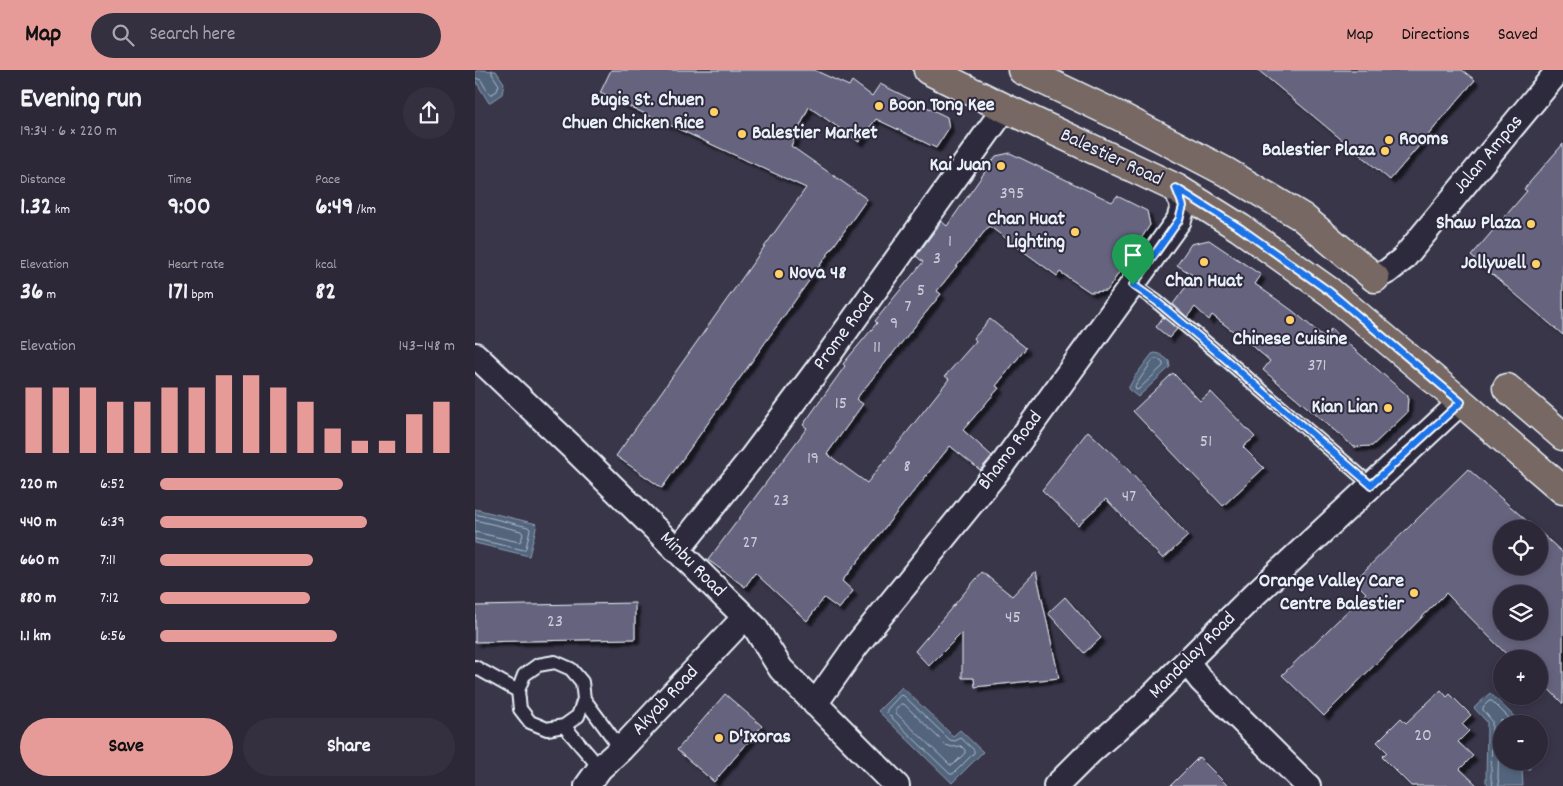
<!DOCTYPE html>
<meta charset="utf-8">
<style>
body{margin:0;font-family:Dekko,sans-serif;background:#343040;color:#f1f3f6;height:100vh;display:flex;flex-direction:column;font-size:19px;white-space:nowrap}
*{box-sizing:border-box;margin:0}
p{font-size:16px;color:#a6a6ae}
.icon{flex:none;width:28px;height:28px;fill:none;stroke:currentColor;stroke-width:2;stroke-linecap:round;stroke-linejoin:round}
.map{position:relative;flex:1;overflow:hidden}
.drawer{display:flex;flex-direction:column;background:#2c2838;width:475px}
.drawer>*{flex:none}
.tools{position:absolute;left:1018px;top:450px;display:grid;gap:10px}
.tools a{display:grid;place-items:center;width:55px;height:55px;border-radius:50%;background:#2c2838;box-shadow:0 2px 8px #0003,0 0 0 1px #484453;font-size:25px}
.pin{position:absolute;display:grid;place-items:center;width:42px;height:42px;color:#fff;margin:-51px -21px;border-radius:50% 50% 50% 0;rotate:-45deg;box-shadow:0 0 5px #0007}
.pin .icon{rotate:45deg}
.round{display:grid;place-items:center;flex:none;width:52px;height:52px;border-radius:26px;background:#343040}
.overview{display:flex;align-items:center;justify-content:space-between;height:85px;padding:0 20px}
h1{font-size:28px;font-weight:800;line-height:38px}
.stats{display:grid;grid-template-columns:repeat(3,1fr);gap:8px;height:85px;padding:5px 20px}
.stats div{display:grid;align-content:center}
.stats b{font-size:25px;font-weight:800}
.stats small{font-size:14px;font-weight:400}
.stats p{font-size:14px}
.chart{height:140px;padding:10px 20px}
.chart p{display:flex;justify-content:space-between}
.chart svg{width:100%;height:90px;margin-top:5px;stroke:#e69b98;stroke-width:6}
.button{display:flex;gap:10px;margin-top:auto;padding:10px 20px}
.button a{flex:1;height:58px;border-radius:30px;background:#e69b98;color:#111;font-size:20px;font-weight:800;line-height:58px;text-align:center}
.button a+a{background:#343040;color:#f1f3f6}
ul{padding:0 20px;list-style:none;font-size:16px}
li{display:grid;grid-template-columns:80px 60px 1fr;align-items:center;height:38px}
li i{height:12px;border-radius:6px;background:#e69b98}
header{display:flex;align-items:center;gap:30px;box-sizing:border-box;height:70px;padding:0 25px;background:#e69b98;color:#111}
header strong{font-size:24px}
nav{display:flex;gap:28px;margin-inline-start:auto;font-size:18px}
.search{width:350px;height:45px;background:#343040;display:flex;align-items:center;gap:12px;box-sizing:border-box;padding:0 18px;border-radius:28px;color:#a6a6ae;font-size:19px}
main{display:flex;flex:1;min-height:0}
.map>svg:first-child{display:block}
</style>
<header>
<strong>Map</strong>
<div class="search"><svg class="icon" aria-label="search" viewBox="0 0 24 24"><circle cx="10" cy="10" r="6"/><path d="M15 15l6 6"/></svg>Search here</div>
<nav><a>Map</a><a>Directions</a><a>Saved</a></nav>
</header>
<main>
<section class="drawer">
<div class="overview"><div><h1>Evening run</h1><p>19:34 · 6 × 220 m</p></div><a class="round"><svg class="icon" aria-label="share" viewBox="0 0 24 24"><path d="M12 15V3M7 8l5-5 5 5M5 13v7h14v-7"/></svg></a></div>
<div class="stats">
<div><p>Distance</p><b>1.32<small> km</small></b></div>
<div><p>Time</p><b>9:00</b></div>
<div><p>Pace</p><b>6:49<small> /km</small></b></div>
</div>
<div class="stats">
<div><p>Elevation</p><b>36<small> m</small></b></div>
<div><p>Heart rate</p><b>171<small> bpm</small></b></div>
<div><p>kcal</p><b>82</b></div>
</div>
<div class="chart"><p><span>Elevation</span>143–148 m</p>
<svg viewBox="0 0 160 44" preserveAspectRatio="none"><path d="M5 44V12M15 44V12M25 44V12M35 44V19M45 44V19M55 44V12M65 44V12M75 44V6M85 44V6M95 44V12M105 44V19M115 44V32M125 44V38M135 44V38M145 44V25M155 44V19"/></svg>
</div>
<ul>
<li><b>220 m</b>6:52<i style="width:62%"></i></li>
<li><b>440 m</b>6:39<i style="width:70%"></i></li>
<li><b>660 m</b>7:11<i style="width:52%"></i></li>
<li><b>880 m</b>7:12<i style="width:51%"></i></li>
<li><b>1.1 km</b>6:56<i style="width:60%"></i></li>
</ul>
<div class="button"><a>Save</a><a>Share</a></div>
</section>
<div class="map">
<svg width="1088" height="716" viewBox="0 0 1088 716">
<defs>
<filter id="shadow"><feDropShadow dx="4.5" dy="4.5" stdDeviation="1" flood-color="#0009"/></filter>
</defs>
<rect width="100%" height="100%" fill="#3a364a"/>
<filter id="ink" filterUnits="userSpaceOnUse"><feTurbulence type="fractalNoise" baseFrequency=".02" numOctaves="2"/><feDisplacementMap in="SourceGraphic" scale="10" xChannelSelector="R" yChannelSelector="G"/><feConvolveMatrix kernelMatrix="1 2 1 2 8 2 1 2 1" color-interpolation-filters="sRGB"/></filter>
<g filter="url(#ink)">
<!-- water -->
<path fill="#52657d" stroke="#8e9dae" d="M5 0 21 1 29 13 27 24 14 33 0 10V2Z
M680 283 685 284 694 291 695 297 663 327 653 319 660 306 677 284Z
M0 439 62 454 54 486 0 473Z
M427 617 478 666 485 660 508 682 477 713 403 641Z
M1015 623 1047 654H1026V691H1055V699H1047L1048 716H1015L1011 712 1012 652 999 638Z"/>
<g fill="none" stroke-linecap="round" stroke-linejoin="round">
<!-- shore -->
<path stroke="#acb9c7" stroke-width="1" d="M0 8 6 10 14 24H17L22 21 24 15 17 4V0
M679 289H683L688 293V296L664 319 661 320 660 317Z
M0 444 53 457 55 459 51 478 49 480 0 469
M0 450 46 461 48 464 46 471 44 472 0 462
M426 625 429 626 475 670 480 671 486 668 499 680V683L478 704H475L412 643V640Z
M426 634H429L471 675 477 677 486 676 490 680V683L478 695H475L421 643V640Z
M1018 716 1016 709 1017 651 1008 640V637L1014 631H1017L1040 654
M1024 716 1023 708 1024 652 1027 650 1031 654"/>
</g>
<!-- building -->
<path fill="#66647e" stroke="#e8f1f8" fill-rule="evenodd" filter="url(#shadow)" d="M136 0H339L374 16 377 11 397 26 405 14 472 47 474 58 461 78 401 49 384 72 334 37 316 76 392 129 187 418 141 386 331 118 125 23Z
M783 0H987L1000 10 915 110Z
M1088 74V265L996 186 1052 121 1049 119Z
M535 83 637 132 642 126 672 141 675 155 632 221 615 222 585 202 582 206 514 156 462 221 466 224 381 329 388 334 352 384 392 413 474 309 470 306 501 271 499 268 515 249 551 278 521 316 524 318 488 360 517 386 505 400 475 376 367 511 378 521 364 539 349 528 332 551 280 503 270 517 233 490 332 358 328 355 370 296 368 294 402 253 400 251 448 192 441 186 462 158 466 151 472 156 521 86Z
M734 170 786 205 780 214 818 241 849 267 856 259 933 326 932 343 897 376 879 377 788 300 795 291 780 278 737 245 734 250 720 237 712 247 698 234 719 206 702 195 716 174Z
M688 247 702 259 694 268 681 257Z
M698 303 725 331 736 322 780 367 768 377 789 398 748 436 658 341Z
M613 361 646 392 713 466 688 489 631 429 603 455 567 420Z
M993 399 1061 459H1026V496H1064V461L1088 483V634L1064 609V589H1036L971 523 849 646 807 605 891 523 879 511ZM1026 524H1064V561H1026Z
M561 501 584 608 500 617 499 608H487V563L454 596 440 581 507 502 537 526Z
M590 527 626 568 609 583 573 543Z
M160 533V569L0 572V536Z
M966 620 972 627 975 624 996 645 987 654 994 661 983 672 998 686 985 699 1003 716H936L907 687 912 682 902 672 926 648 931 653Z
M250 624 287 656 239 712 202 680Z
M724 687 753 716H695Z"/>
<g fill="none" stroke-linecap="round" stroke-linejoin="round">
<defs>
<path id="service" d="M658 215 681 231 748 287 896 415
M0 597 43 621
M109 629 103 646 89 656 72 659 55 652 45 639 43 621 49 605 63 595 80 592 96 599 107 612 109 629 146 679
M89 656 125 698"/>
<path id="minor" d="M900 208 913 201 928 189 1084 0
M0 285 99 379 270 547 280 557 306 599 422 716
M202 481 278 386 355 283 530 38
M712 592 726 610 833 716
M340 634 381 576 525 398 704 150 708 136 701 118
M112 716 125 698 146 679 270 547
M581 716 615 682 666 637 781 523 986 332"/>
<path id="primary" d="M453 0 530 38 701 118 765 158 855 222 986 332 1088 420
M547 0 648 48 753 103 827 147 900 208
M1032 318 1088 366"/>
</defs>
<!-- service casing -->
<use href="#service" stroke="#e8f1f8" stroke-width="16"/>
<!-- minor casing -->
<use href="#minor" stroke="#e8f1f8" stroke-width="28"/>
<!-- primary casing -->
<use href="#primary" stroke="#e8f1f8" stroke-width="31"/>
<!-- service -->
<use href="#service" stroke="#2f2a3d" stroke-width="12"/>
<!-- minor -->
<use href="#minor" stroke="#2f2a3d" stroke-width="24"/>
<!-- primary -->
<use href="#primary" stroke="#776864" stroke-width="28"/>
</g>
</g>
<g fill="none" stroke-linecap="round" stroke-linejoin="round" filter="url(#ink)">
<defs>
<path id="route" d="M701 118 765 158 855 222 986 332 896 415 748 287 681 231 658 215 704 150 708 136Z"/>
</defs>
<!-- route casing -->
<use href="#route" stroke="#fff" stroke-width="10"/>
<!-- route -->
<use href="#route" stroke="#1a73e8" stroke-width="6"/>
</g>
<!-- markers -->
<g fill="#ffd166" stroke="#2f2a3d" stroke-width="2">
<circle cx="404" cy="36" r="5"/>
<circle cx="239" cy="42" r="5"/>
<circle cx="267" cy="64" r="5"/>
<circle cx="914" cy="70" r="5"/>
<circle cx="910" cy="81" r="5"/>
<circle cx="526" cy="96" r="5"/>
<circle cx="1056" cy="154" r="5"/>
<circle cx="600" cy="162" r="5"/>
<circle cx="729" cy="192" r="5"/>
<circle cx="1061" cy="194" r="5"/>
<circle cx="304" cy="204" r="5"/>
<circle cx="815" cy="250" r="5"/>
<circle cx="913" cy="338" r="5"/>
<circle cx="939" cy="523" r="5"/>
<circle cx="244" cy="668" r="5"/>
</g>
<g text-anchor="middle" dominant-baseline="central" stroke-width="4" stroke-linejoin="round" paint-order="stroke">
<!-- number labels -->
<g font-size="18" fill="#c8ceda">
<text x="537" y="124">395</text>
<text x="475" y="172">1</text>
<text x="462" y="189">3</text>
<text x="446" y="221">5</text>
<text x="433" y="237">7</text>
<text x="419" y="254">9</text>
<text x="402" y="278">11</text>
<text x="842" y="296">371</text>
<text x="366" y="334">15</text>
<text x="731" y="372">51</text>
<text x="338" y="389">19</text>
<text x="432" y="397">8</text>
<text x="654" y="427">47</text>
<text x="306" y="431">23</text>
<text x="275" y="473">27</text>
<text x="538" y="548">45</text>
<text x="80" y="552">23</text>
<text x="948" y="666">20</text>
</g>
<!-- poi labels -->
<g font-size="20" font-weight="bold" fill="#e8f1f8" stroke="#2f2a3d" text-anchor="end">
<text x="229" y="31">Bugis St. Chuen<tspan x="229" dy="23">Chuen Chicken Rice</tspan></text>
<text x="414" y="36" text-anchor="start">Boon Tong Kee</text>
<text x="277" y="64" text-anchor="start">Balestier Market</text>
<text x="924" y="70" text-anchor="start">Rooms</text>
<text x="900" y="81">Balestier Plaza</text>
<text x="516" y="96">Kai Juan</text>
<text x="590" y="150">Chan Huat<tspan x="590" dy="23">Lighting</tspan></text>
<text x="1046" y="154">Shaw Plaza</text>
<text x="1051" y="194">Jollywell</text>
<text x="314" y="204" text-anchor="start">Nova 48</text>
<text x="729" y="212" text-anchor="middle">Chan Huat</text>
<text x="815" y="270" text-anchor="middle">Chinese Cuisine</text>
<text x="903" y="338">Kian Lian</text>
<text x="929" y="512">Orange Valley Care<tspan x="929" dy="23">Centre Balestier</tspan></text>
<text x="254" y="668" text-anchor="start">D'Ixoras</text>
</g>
<!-- street labels -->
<g font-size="20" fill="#e8f1f8" stroke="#2f2a3d">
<text transform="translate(1014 85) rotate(-50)">Jalan Ampas</text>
<text transform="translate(636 88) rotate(25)">Balestier Road</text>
<text transform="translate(370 262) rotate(-54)">Prome Road</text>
<text transform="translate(536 381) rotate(-53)">Bhamo Road</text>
<text transform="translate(217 495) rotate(45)">Minbu Road</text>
<text transform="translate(718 586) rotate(-45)">Mandalay Road</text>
<text transform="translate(191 631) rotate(-47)">Akyab Road</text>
</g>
</g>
</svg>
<div class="tools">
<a><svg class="icon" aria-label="locate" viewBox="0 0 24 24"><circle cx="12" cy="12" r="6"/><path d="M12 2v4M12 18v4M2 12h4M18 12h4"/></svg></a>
<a><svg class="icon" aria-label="layers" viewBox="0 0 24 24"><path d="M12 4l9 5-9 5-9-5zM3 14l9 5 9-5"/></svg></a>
<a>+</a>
<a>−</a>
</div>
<div class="pin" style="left:658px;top:215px;background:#1e9e55"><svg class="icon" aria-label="arrive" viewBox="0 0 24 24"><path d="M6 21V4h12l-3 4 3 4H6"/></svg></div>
</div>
</main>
